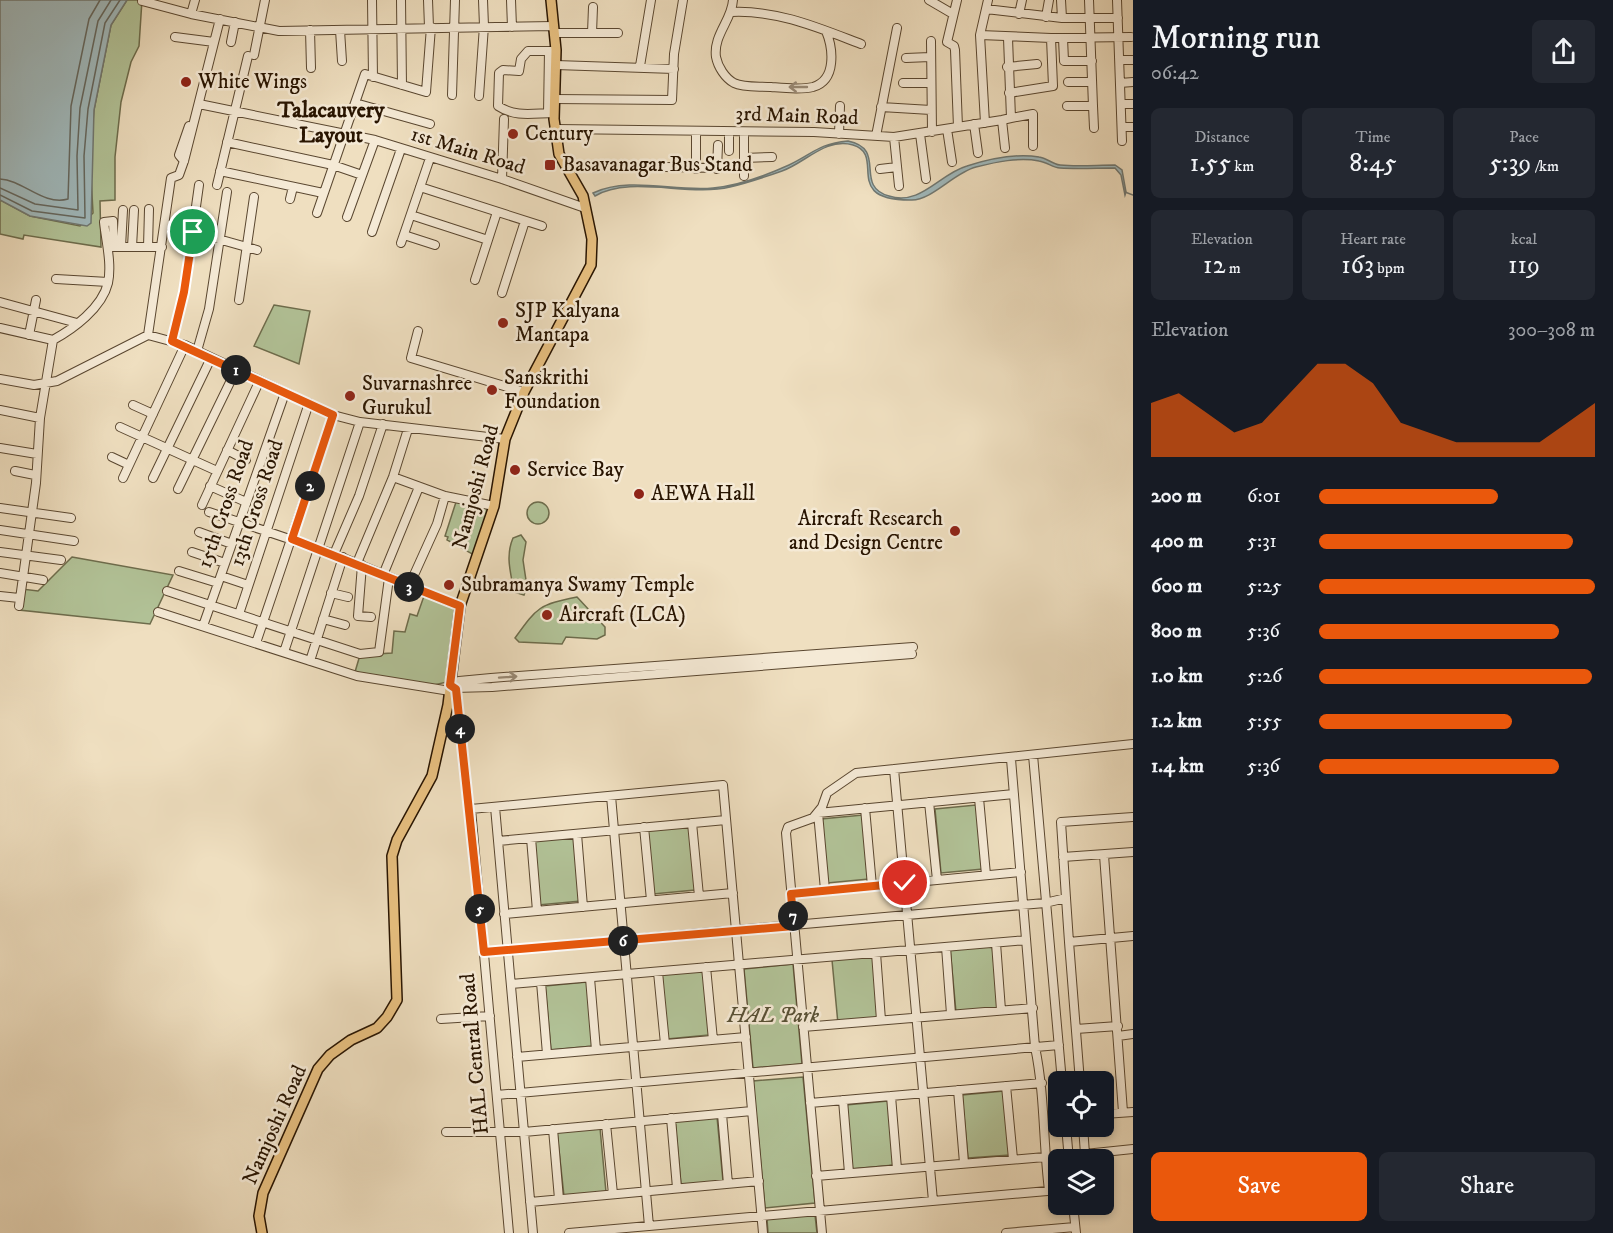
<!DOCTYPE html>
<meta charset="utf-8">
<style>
body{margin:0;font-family:"IM FELL DW Pica",serif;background:#242831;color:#f1f3f6;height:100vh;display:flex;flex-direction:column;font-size:22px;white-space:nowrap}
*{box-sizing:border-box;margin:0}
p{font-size:20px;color:#9ea1a6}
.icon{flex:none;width:33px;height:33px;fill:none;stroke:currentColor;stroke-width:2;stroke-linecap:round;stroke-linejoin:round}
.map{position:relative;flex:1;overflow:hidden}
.side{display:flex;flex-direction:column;background:#171b24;width:480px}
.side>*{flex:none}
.controls{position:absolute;left:1048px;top:1071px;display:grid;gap:12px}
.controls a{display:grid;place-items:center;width:66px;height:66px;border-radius:9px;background:#171b24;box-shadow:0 3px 9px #0003;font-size:30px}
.pin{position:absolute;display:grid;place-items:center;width:51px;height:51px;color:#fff;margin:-26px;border:3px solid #fff;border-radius:50%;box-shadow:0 2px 6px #0007}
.km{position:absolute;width:30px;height:30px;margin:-15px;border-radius:50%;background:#222;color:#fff;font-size:16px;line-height:30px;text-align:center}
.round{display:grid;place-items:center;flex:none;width:63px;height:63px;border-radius:9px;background:#242831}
.headline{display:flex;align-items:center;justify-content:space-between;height:102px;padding:0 18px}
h1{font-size:33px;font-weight:600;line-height:45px}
.stats{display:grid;grid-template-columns:repeat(3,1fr);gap:9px;height:102px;padding:6px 18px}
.stats div{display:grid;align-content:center;border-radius:9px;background:#242831;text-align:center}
.stats b{font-size:26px;font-weight:600}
.stats small{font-size:16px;font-weight:400}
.stats p{font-size:16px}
.chart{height:168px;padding:12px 18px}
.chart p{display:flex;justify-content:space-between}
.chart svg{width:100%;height:108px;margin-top:6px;fill:#ea580c;opacity:.7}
.primary-button{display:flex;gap:12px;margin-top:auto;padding:12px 18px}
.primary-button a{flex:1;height:69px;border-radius:9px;background:#ea580c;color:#fff;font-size:24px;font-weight:600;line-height:69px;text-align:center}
.primary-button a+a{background:#242831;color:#f1f3f6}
ul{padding:0 18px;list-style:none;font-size:20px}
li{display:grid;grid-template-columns:96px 72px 1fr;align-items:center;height:45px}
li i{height:15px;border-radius:8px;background:#ea580c}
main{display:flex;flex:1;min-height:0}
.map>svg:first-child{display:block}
</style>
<main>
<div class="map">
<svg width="1133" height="1233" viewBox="0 0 1133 1233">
<rect width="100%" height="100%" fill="#efdfc0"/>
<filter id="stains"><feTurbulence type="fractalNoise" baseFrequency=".00333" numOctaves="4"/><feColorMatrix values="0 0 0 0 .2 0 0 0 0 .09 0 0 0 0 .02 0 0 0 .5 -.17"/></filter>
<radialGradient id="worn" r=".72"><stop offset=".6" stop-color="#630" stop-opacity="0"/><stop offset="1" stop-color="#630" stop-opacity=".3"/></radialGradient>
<!-- green -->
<path fill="#b2c398" stroke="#6d6c4c" stroke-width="1.5" d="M127 0H142L139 46 131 62 121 102 115 157V200L100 201 101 247 24 235 23 239 0 234V200L30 216 80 226 93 213 90 156 94 110 111 25Z
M274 305 310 311 299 364 254 346Z
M527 513a11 11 0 1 1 22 0a11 11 0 1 1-22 0Z
M456 502 490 508 474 555 447 540 448 537 445 536Z
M521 535 526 542 523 560 527 587 524 595 514 592C511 573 505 557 513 538Z
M72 557 173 575 150 624 19 610 22 589 38 591Z
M429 594 456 606 447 682 434 685 355 672 360 655 392 653 394 631 405 632 410 614 417 616 424 596Z
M577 597 605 627V635L597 639 566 637 562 644 519 642 515 638C538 606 539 605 577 597Z
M976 805 983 869 941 873 935 809Z
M863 815 869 879 827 883 821 819Z
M689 826 695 890 653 894 647 830Z
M575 837 581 901 538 905 533 841Z
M992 944 998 1008 956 1012 950 948Z
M874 956 880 1020 838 1024 832 960Z
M793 964 802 1064 753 1068 744 969Z
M703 971 709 1035 667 1039 661 975Z
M587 982 593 1046 551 1050 545 986Z
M803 1077 815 1203 765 1208 753 1081Z
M1004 1091 1010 1155 968 1158 962 1095Z
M888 1101 894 1165 852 1169 846 1105Z
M717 1117 723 1181 681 1185 675 1121Z
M600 1128 606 1192 564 1196 557 1132Z
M815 1215 817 1233H768L767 1219Z"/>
<!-- water -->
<path fill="#a0babe" stroke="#707872" stroke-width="1.5" d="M0 0H127L111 25 94 110 91 223 87 226 30 216 0 200Z
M848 141C888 149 853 186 889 196 921 206 939 174 967 166 989 159 1016 153 1039 157 1047 158 1052 164 1060 165 1078 167 1097 165 1115 165L1122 170 1126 192 1125 195 1121 175 1115 168C1097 168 1078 169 1060 168 1053 168 1047 162 1039 161 1019 157 996 162 976 167 955 172 932 200 912 200 840 201 887 155 853 145 826 137 805 163 782 171 765 177 747 183 730 187 689 197 630 175 595 196L593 193C630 176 674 192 713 188 737 186 767 175 789 165 814 153 818 144 848 141Z"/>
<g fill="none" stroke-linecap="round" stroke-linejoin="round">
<!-- shore -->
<path stroke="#64675f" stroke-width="1.5" d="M0 179C23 180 43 206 68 199L71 106 89 19 100 0
M0 188 35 204 78 210 77 156 80 108 98 21 111 0
M0 195 32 211 85 218 84 156 88 109 105 23 120 0"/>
<!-- stream -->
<path stroke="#707872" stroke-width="1.5" d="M1125 192 1133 195"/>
<defs>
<path id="minor" d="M372 0 373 77
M401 0 402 85
M428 0 429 27
M511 0 512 27
M733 0C732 20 713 35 716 57 718 67 725 78 734 83 744 88 759 86 771 87 783 88 800 90 813 87 837 80 833 48 826 31
M929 0 953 14
M957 0 947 42 954 46 955 50 958 127
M1061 0 1062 18
M1117 0 1122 141
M142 1 191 14 279 31 553 26
M986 9 1062 18H1118
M732 12C778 10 819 28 861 44
M191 14 195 0
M1019 14 1022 0
M1046 17 1049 0
M310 30 311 68
M340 30 342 61
M554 33H618
M592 33 593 7
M980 35 1051 38 1131 37
M175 37 214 42
M1063 38 1064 61H1092
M931 41 932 132
M231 42 235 22
M254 55 265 0
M906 58 930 57
M1120 60H1133
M556 65 674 69
M640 66 651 0
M1007 67 1037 64
M1068 82H1092
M903 83H930
M1120 83 1133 82
M1009 93 1053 86 1051 38
M452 95 455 0
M479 96 484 26 483 0
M554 99 672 100 674 54 683 0
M355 103 430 124
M199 104 375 140 502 179 585 208
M1121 104H1133
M1067 106H1093L1089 0
M1093 106 1094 128
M881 107 931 110
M548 113 549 51
M554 113C534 113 516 118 498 106L499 73 503 70 519 71 521 59 528 51H556
M1011 118 1033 114V146
M1002 120 1005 148
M985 123 980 35 988 0
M974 124 978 153
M1122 127H1133
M556 129 814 132 894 137 1002 120 1011 118 1008 38
M947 129 952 162
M696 131V169
M839 134 840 106
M920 134 926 179
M876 136 897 28
M894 137 899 186
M227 142 333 165 362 175
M729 151V132
M744 158 772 157
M184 161 179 155 189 126
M665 167 727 168
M717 169 718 145
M880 169 897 167
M220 171 323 193
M744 176V132
M502 179 504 119
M217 185 248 56
M420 187 542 226
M290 199 293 187
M317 213 365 74 426 92 431 27
M411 215 488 240
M347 217 375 140
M165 224 257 250
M372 232 401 149
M404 235 435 245
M401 243 430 158
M111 247H162
M121 247 123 210
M132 247 134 210
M148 247 149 209
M56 279 108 282
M475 280 497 212
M502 293 525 221
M239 300 254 197
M0 302 77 323
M0 328 53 340
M418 331 411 358 524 392
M29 335 36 300
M148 335 171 178 179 175 184 161 220 19
M172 341 184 292 199 185
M197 351 209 309 227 192
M0 379 34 385 57 381 148 335 185 345 333 415 360 422 505 439
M133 405 153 414
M0 410 40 418
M120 427 217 471
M0 448 37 454
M227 450 246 460
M112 457 129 465
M15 471 35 475
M393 477 445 496 494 506
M123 478 185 345
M153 478 211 358
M210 486 246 502
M178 489 236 370
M202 505 259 382
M0 508 71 518
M209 512 334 554 460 606
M0 530 74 541
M199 532 232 544
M0 552 61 560
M192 552 225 563
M334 554 359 496 383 424
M357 563 393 477 408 429
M362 565 358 616 371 617
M179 571 218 583
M0 573 43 580
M383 575 419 487
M221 576 248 585
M409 586 437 524 445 496
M167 591 360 654 379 652 389 578
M331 593 348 597
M0 596 19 598
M19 606 36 483 40 418 53 340C73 329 102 308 108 283 112 264 106 241 104 222L113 221 114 247
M158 612 357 676 450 691
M239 614 309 403
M323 619 345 625
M203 626 285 393
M256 643 333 415
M284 652 360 422
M310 661 343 557
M450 685 459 681 491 678 913 647
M454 688 492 687 912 654
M456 689 468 801 471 809 509 1233
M1033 755 1062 1082
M1011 759 1035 1047C1045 1095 1043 1143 1049 1190
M894 769 933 1201
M611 796 649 1226
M979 798 986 875
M929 802 937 880
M495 807 533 1233
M865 808 872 886
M471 809 723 785 763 1233
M692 823 699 896
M644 827 651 900
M577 834 583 907
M531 838 537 911
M498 841 726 820
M1104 855 1123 1112
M1063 857 1133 852
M825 890 818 813 1014 794
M791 894 1021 872
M1066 898 1061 822 1133 817
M504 914 733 893
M1069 942 1080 1082
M996 943 1001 1010
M946 947 951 1014
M484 952 1045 903 1066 898 1069 942 1133 936
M876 953 881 1020
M706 967 713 1040
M658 972 665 1044
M590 978 596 1050
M541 982 547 1054
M511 984 1026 940
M441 1019 490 1016
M803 1027 1033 1008
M1076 1029 1118 1026
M1118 1036 1133 1034
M517 1057 746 1037
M1006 1086 1013 1159
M958 1090 964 1163
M497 1095 1059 1045
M891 1096 897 1169
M843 1100 849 1173
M810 1103 1042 1083
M722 1114 728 1184
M1104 1114 1133 1112
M671 1118 677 1188
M606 1124 613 1194
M1066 1126 1069 1160
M1083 1126 1085 1154 1133 1149
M553 1129 559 1199
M446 1132H524L752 1111
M816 1176 1045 1157
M530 1202 759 1181
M1073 1204 1076 1233
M569 1233 1059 1190
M822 1233 786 833 788 827 813 818 822 807 827 793 856 773 1133 744
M1006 1233 1075 1227"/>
<path id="major" d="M262 1233 259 1216 263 1193 318 1069 330 1055 351 1040 377 1028 387 1017 397 1000 392 856 397 840 432 776 448 705 460 606 494 506 505 439 524 392 591 265 592 239 583 196 559 154 554 119 556 50 551 0"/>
</defs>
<!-- minor casing -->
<use href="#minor" stroke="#5a4730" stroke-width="10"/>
<!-- major casing -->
<use href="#major" stroke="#281400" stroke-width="12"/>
<!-- minor -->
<use href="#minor" stroke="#f5ead6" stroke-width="8"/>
<!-- major -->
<use href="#major" stroke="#e8c080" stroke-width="9"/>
</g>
<!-- one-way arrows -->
<defs><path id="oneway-shaft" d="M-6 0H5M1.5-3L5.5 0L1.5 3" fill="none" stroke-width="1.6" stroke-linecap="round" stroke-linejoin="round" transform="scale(1.5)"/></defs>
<g stroke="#998a76">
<use href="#oneway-shaft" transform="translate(798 87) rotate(180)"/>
<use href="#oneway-shaft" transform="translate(508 677) rotate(-4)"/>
</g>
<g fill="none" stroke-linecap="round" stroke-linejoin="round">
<defs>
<path id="route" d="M193 232 184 292 172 341 333 415 292 539 460 606 450 685 456 689 484 952 794 926 791 894 905 883"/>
</defs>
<!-- route casing -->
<use href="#route" stroke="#fff" stroke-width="12"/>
<!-- route -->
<use href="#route" stroke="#ea580c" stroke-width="8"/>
</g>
<!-- markers -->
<g fill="#8f2418" stroke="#f5ead6" stroke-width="2">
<circle cx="186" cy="82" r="6"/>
<circle cx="513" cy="134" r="6"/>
<rect x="544" y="159" width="12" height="12" rx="3"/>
<circle cx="503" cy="323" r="6"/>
<circle cx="492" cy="390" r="6"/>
<circle cx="350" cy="396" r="6"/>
<circle cx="515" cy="470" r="6"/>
<circle cx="639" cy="494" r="6"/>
<circle cx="955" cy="531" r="6"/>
<circle cx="449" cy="585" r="6"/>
<circle cx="547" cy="615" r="6"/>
</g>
<g text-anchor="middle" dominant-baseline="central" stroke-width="5" stroke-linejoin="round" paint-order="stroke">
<!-- poi labels -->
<g font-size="21" fill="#281400" stroke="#f5ead6" text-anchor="start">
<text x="198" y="82">White Wings</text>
<text x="525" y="134">Century</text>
<text x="562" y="165">Basavanagar Bus Stand</text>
<text x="515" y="311">SJP Kalyana<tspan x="515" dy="24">Mantapa</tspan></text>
<text x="504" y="378">Sanskrithi<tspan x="504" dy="24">Foundation</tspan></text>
<text x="362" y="384">Suvarnashree<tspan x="362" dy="24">Gurukul</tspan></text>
<text x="527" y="470">Service Bay</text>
<text x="651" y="494">AEWA Hall</text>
<text x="943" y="519" text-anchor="end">Aircraft Research<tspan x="943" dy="24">and Design Centre</tspan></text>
<text x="461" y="585">Subramanya Swamy Temple</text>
<text x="559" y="615">Aircraft (LCA)</text>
</g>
<!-- street labels -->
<g font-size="21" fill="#281400" stroke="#f5ead6">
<text transform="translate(797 116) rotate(2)">3rd Main Road</text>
<text transform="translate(468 151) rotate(17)">1st Main Road</text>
<text transform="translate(476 487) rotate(-75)">Namjoshi Road</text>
<text transform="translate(257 503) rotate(-72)">13th Cross Road</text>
<text transform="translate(226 504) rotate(-71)">15th Cross Road</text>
<text transform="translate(475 1054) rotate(-95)">HAL Central Road</text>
<text transform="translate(275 1125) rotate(-66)">Namjoshi Road</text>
</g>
<!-- park labels -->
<g font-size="21" font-style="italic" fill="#585135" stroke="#f5ead6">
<text x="773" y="1016">HAL Park</text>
</g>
<!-- neighbourhood labels -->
<g font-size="22" font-weight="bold" fill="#281400" stroke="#f5ead6">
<text x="331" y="110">Talacauvery<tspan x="331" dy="25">Layout</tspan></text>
</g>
</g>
<rect width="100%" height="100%" filter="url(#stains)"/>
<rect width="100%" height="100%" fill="url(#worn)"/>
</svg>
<div class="controls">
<a><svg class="icon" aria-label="locate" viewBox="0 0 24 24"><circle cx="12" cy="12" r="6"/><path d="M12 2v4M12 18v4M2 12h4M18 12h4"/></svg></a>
<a><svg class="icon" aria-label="layers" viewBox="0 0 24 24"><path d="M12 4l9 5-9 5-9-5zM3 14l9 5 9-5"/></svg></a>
</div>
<div class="pin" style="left:193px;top:232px;background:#1e9e55"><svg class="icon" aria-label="arrive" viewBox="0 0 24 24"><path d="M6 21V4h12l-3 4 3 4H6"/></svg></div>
<div class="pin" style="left:905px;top:883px;background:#d93025"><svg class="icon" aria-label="check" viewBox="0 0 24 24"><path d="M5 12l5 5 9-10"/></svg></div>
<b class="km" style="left:236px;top:370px">1</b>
<b class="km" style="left:310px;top:486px">2</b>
<b class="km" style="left:409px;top:587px">3</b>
<b class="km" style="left:460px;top:729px">4</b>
<b class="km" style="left:480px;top:909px">5</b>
<b class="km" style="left:623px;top:941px">6</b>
<b class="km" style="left:793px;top:916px">7</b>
</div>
<section class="side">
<div class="headline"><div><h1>Morning run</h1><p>06:42</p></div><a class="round"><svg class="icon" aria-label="share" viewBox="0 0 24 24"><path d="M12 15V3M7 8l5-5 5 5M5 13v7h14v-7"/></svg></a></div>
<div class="stats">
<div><p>Distance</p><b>1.55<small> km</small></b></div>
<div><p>Time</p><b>8:45</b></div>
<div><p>Pace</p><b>5:39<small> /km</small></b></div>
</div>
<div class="stats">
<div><p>Elevation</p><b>12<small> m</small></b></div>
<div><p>Heart rate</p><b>163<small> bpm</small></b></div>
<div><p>kcal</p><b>119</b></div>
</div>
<div class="chart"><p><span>Elevation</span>300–308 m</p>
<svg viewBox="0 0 160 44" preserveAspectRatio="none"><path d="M0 44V22L10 18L20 26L30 34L40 30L50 18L60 6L70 6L80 14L90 30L100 34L110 38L120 38L130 38L140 38L150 30L160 22V44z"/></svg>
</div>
<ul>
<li><b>200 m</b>6:01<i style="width:65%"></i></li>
<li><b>400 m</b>5:31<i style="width:92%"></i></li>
<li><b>600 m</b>5:25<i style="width:100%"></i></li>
<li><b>800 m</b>5:36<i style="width:87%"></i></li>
<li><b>1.0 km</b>5:26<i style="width:99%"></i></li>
<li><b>1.2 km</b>5:55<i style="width:70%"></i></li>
<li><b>1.4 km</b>5:36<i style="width:87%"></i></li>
</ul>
<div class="primary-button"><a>Save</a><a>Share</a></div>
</section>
</main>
